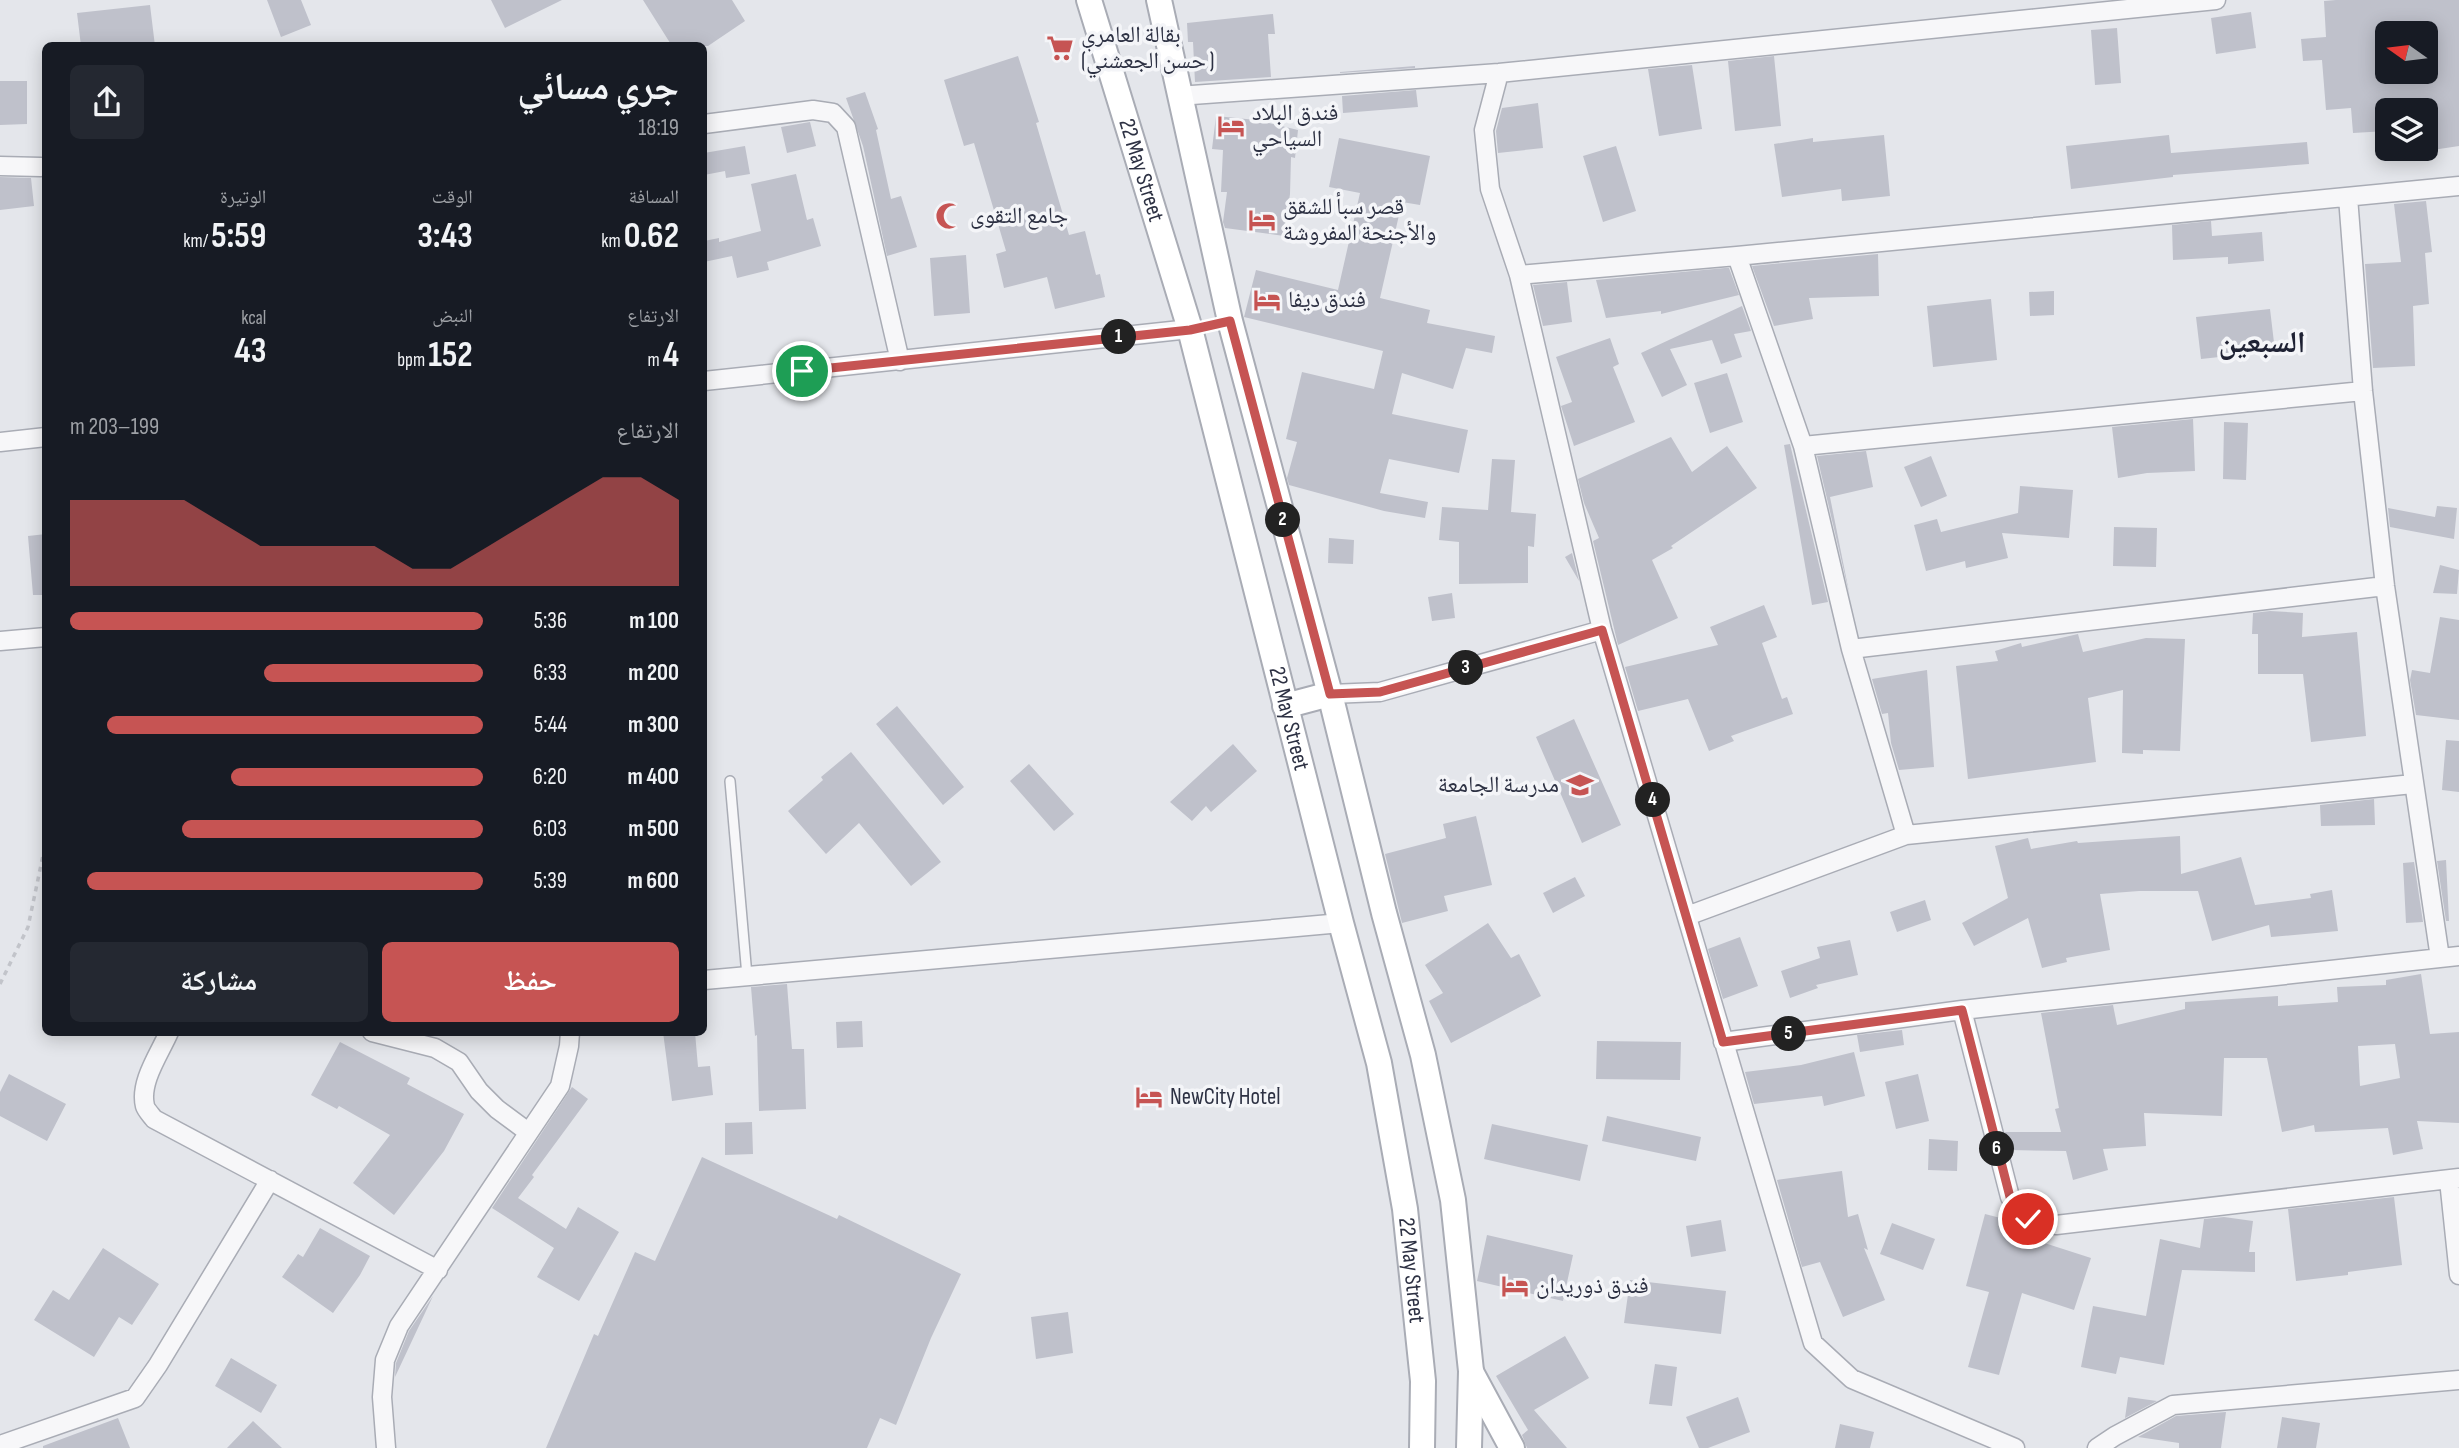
<!DOCTYPE html>
<html lang="ar">
<meta charset="utf-8">
<style>
body{margin:0;font-family:"Sofia Sans Condensed","Noto Naskh Arabic",sans-serif;background:#242831;color:#f1f3f6;direction:rtl;height:100vh;display:flex;flex-direction:column;font-size:26px;white-space:nowrap}
*{box-sizing:border-box;margin:0}
p{font-size:23px;color:#9ea1a6}
.icon{flex:none;width:38px;height:38px;fill:none;stroke:currentColor;stroke-width:2;stroke-linecap:round;stroke-linejoin:round}
.map{position:relative;flex:1;overflow:hidden;direction:ltr}
.drawer{position:absolute;left:42px;top:42px;width:665px;height:994px;display:flex;flex-direction:column;background:#171b24;border-radius:10px;box-shadow:0 4px 18px #0003;direction:rtl}
.drawer>*{flex:none}
.needle{width:46px;rotate:284deg}
.tools{position:absolute;left:2375px;top:21px;display:grid;gap:14px}
.tools a{display:grid;place-items:center;width:63px;height:63px;border-radius:10px;background:#171b24;box-shadow:0 4px 18px #0003;font-size:35px}
.pin{position:absolute;display:grid;place-items:center;width:60px;height:60px;color:#fff;margin:-30px;border:4px solid #fff;border-radius:50%;box-shadow:0 2px 7px #0007}
.km{position:absolute;width:35px;height:35px;margin:-18px;border-radius:50%;background:#222;color:#fff;font-size:19px;line-height:35px;text-align:center}
.round{display:grid;place-items:center;flex:none;width:74px;height:74px;border-radius:10px;background:#242831}
.summary{display:flex;align-items:center;justify-content:space-between;height:119px;padding:0 28px}
h1{font-size:38px;font-weight:700;line-height:52px}
.stats{display:grid;grid-template-columns:repeat(3,1fr);gap:10px;height:119px;padding:7px 28px}
.stats div{display:grid;align-content:center}
.stats b{font-size:35px;font-weight:700}
.stats small{font-size:19px;font-weight:400}
.stats p{font-size:19px}
.chart{height:196px;padding:14px 28px}
.chart p{display:flex;justify-content:space-between}
.chart svg{width:100%;height:126px;margin-top:7px;fill:#c65453;opacity:.7}
.cta{display:flex;gap:14px;margin-top:auto;padding:14px 28px}
.cta a{flex:1;height:80px;border-radius:10px;background:#c65453;color:#fff;font-size:28px;font-weight:700;line-height:80px;text-align:center}
.cta a+a{background:#242831;color:#f1f3f6}
ul{padding:0 28px;list-style:none;font-size:23px}
li{display:grid;grid-template-columns:112px 84px 1fr;align-items:center;height:52px}
li i{height:18px;border-radius:9px;background:#c65453}
.map>svg:first-child{display:block}
</style>
<div class="map">
<svg width="2459" height="1448" viewBox="0 0 2459 1448">
<rect width="100%" height="100%" fill="#e4e6eb"/>
<!-- building -->
<path fill="#bfc1cb" fill-rule="evenodd" d="M267 0H301L311 25 281 37Z
M491 0H562L505 28Z
M643 0H732L745 21 708 46H672Z
M2336 0H2459V146L2426 151V110H2387V131L2353 133 2351 108 2326 110 2322 60 2303 61 2301 39 2326 37 2324 1ZM2384 33H2431L2434 67 2426 68V72H2386Z
M150 5 155 46H81L77 13Z
M2251 12 2256 48 2216 54 2211 18Z
M1273 14 1275 34H1268L1271 77 1195 82 1193 42H1188L1187 23Z
M2117 28 2121 83 2095 85 2091 30Z
M1018 56 1039 122 1036 123 1069 235 1085 231 1096 275 1100 274 1105 297 1055 309 1047 277 1004 288 996 254 1006 251 974 143 964 146 944 80Z
M1774 56 1781 126 1735 131 1728 61Z
M1692 65 1702 129 1659 136 1648 69Z
M1415 66V68L1340 73V72Z
M0 81H27V124L0 125Z
M1416 90 1418 107 1343 113 1342 96Z
M865 92 878 129 876 130 891 199 901 196 917 247 887 256 863 146 846 98Z
M1538 103 1543 148 1498 153 1496 131 1502 108Z
M1216 116 1256 120 1298 130 1295 158 1291 157 1290 194 1284 236 1225 228 1223 222 1227 192H1221L1223 150 1212 149Z
M810 122 816 146 787 153 781 127Z
M1884 135 1890 196 1842 201 1841 189 1782 197 1774 144 1813 138V142Z
M2169 135 2171 153 2307 142 2309 164 2173 175V177L2071 189 2066 146Z
M1339 138 1430 156 1420 205 1402 202 1380 298 1430 310 1427 323 1495 336 1492 353 1466 348 1453 389 1402 373 1392 414 1468 430 1459 473 1389 459 1380 493 1428 502 1425 518 1384 511 1289 485 1287 478 1297 442 1286 439 1302 372 1374 389 1383 351 1244 317 1256 270 1338 290 1360 193 1329 187Z
M745 146 750 174 726 178 725 171 704 175V153Z
M1616 146 1636 211 1603 222 1583 156Z
M796 174 807 220 813 218 821 246 767 262 769 270 737 278 732 256 704 262V241L719 238V242L761 231 751 184Z
M0 177 31 178 34 206 0 210Z
M2426 201 2432 252 2425 253 2429 304 2413 306 2415 366 2373 368 2365 264 2401 262 2394 204Z
M2211 221 2212 236 2262 232 2264 261 2228 264V257L2173 260 2172 225Z
M1878 254 1879 296 1809 298 1813 319 1774 326 1752 266Z
M966 255 970 313 934 316 930 258Z
M1725 268H1729L1739 295 1661 314V311L1606 318 1596 280Z
M1567 282 1572 322 1543 326 1533 285Z
M2054 291V315L2030 316 2029 292Z
M1991 299 1997 360 1933 367 1927 306Z
M1742 306 1751 331 1734 334 1742 357 1721 364 1712 340 1670 349 1687 385 1662 397 1641 353Z
M2270 309 2275 351 2201 359 2196 317Z
M1610 338 1619 364 1613 367 1635 422 1574 446 1561 406 1572 402 1556 357Z
M1727 373 1743 422 1710 433 1694 383Z
M2193 419 2195 471 2147 473 2118 478 2112 427Z
M2224 422 2248 423 2246 480 2223 479Z
M1671 437 1692 472 1727 446 1757 488 1671 546 1673 548 1652 560 1678 618 1618 645 1593 541 1599 538 1584 503 1578 479Z
M1790 444 1828 602 1812 605 1784 445Z
M1866 451 1873 487 1830 497 1850 597 1817 456Z
M1931 456 1947 496 1921 507 1904 467Z
M1492 459 1515 460 1511 512 1536 514 1534 547 1528 546V583L1459 584V542L1439 540 1442 507 1488 510Z
M2020 486 2073 490 2069 538 2002 533 2008 558 1966 568 1965 561 1926 571 1914 525 1937 519 1941 532 2018 513Z
M2437 506 2457 508 2454 539 2390 527 2388 508 2435 517Z
M2114 527 2157 528 2156 567 2113 566Z
M46 534V595H33L28 536Z
M1329 538 1354 540 1353 564 1328 563Z
M1572 553 1579 581 1565 557Z
M2440 565 2459 570 2457 594 2433 593Z
M1452 593 1455 618 1432 621 1428 597Z
M1764 605 1777 637 1762 643 1782 699 1787 697 1793 714 1731 736 1734 741 1709 751 1688 699 1638 711 1625 667 1718 645 1710 627Z
M2270 611 2303 613 2302 637 2357 632 2366 736 2311 742 2303 674H2258V634H2252L2253 613Z
M2440 617 2459 620V720L2416 715 2410 680 2412 670 2430 673Z
M2078 634 2083 652 2146 638 2185 639 2180 751 2143 750V754L2122 753 2123 690 2088 698 2096 762 1968 779 1956 666 1998 661 1995 651 2021 643 2022 647Z
M1927 670 1934 767 1899 770 1891 743 1888 713 1882 714 1872 679Z
M897 706 964 787 943 805 876 724Z
M1574 719 1621 825 1582 843 1536 737Z
M2446 740 2459 741V792L2442 790Z
M1233 744 1257 771 1211 812 1206 806 1192 821 1170 802Z
M851 752 941 862 911 886 859 823 826 854 788 811 823 780 821 777Z
M1029 764 1074 814 1054 831 1010 781Z
M2374 799 2375 825 2321 826 2320 805Z
M1476 816 1492 885 1444 896 1448 911 1402 923 1385 854 1446 838 1443 824Z
M2180 836 2181 874 2241 857 2255 905 2311 898 2310 894 2332 890 2338 931 2271 937 2269 925 2212 941 2198 891H2139L2100 894 2110 950 2066 958 2067 962 2042 968 2028 918 1974 946 1962 923 2008 898 1995 846 2028 838 2031 849 2077 841 2078 843Z
M2446 860 2449 921H2446L2437 861Z
M2414 862 2423 922 2406 923 2403 863Z
M1575 877 1585 896 1553 913 1543 893Z
M1925 900 1931 920 1897 932 1890 912Z
M1488 923 1511 958 1519 954 1541 996 1451 1043 1429 1001 1443 993 1425 965Z
M1740 937 1758 986 1723 999 1708 949Z
M1850 940 1858 975 1816 985 1818 988 1790 998 1781 971 1820 958 1817 947Z
M2421 974 2430 1034 2459 1032V1123L2417 1121 2423 1149 2393 1155 2388 1128 2315 1132 2314 1125 2282 1132 2267 1058H2224L2222 1116 2144 1113 2146 1146 2103 1149 2108 1170 2073 1180 2066 1151 2010 1150 2005 1132H2061L2055 1109 2059 1108 2041 1013 2113 1005 2117 1025 2185 1009V1002L2278 996V1006L2338 1002 2337 987 2386 985V980ZM2395 1044 2400 1078 2360 1086 2358 1046Z
M787 984 792 1049H804L806 1109 759 1111 757 1035 755 1036 751 987Z
M862 1021 863 1047 837 1048 836 1022Z
M1902 1030 1904 1045 1860 1052 1857 1035Z
M663 1032H695L698 1067 710 1066 713 1095 672 1101Z
M1597 1041 1681 1042 1680 1080 1596 1079Z
M340 1042 410 1078 407 1084 464 1114 444 1151 394 1215 353 1183 390 1135 339 1106 337 1109 311 1095Z
M1854 1052 1865 1096 1824 1106 1822 1096 1754 1104 1745 1072 1801 1065Z
M9 1074 66 1104 47 1141 0 1116V1092Z
M1918 1074 1929 1121 1896 1129 1885 1082Z
M572 1087 588 1099 532 1175 534 1177 518 1198 566 1229 578 1207 619 1232 579 1301 537 1277 554 1248 492 1208Z
M1607 1116 1701 1137 1696 1161 1602 1141Z
M752 1122 753 1154 725 1155V1123Z
M1492 1124 1588 1145 1580 1181 1484 1159Z
M1929 1139 1958 1141 1957 1171 1928 1170Z
M702 1157 837 1219 839 1215 961 1274 931 1338 896 1425 880 1418 867 1448H546L594 1334 598 1336 635 1252 655 1261Z
M1842 1171 1848 1217 1858 1214 1868 1250 1864 1248 1885 1300 1843 1317 1820 1262 1802 1267 1777 1180Z
M2394 1197 2402 1265 2348 1272V1275L2296 1281 2288 1209Z
M1985 1214 2016 1222 2022 1228 2020 1235 2091 1258 2074 1310 2022 1293 1999 1375 1968 1367 1989 1292 1966 1286Z
M2224 1217 2253 1221 2249 1252H2255V1272L2182 1270 2164 1365 2120 1357 2116 1374 2081 1367 2093 1306 2146 1316 2160 1239 2200 1248 2204 1219Z
M1721 1220 1726 1251 1691 1257 1686 1226Z
M1892 1223 1935 1239 1923 1270 1880 1254Z
M320 1228 370 1256 360 1275 333 1313 282 1277 298 1254 303 1257Z
M1487 1235 1573 1255 1563 1301 1477 1281Z
M103 1248 159 1284 132 1325 119 1317 94 1357 34 1320 53 1290 69 1300Z
M1630 1280 1726 1291 1721 1334 1624 1323Z
M433 1296 395 1377 396 1363 409 1331Z
M1068 1312 1073 1353 1036 1359 1031 1317Z
M1565 1336 1589 1378 1534 1410 1567 1448H1527L1522 1435 1528 1430 1496 1376Z
M231 1358 277 1385 261 1413 215 1386Z
M1655 1364 1677 1367 1672 1406 1649 1404Z
M1738 1397 1750 1432 1708 1448H1699L1686 1417Z
M2128 1397 2157 1401 2125 1418Z
M2226 1412 2221 1448H2179V1443L2138 1437 2176 1416Z
M2282 1417 2320 1423 2316 1448H2277Z
M118 1418 130 1448H43V1446Z
M253 1421 282 1448H227Z
M1840 1424 1874 1432 1870 1448H1835Z"/>
<g fill="none" stroke-linecap="round" stroke-linejoin="round">
<defs>
<path id="lane" d="M730 781 747 976"/>
<path id="street" d="M1499 73 1484 130 1490 189 1519 275 1602 630 1813 1343 1852 1379 2015 1448
M1178 96 1499 73 2216 0
M704 124 813 110 833 113 846 127 900 361
M0 166 41 167
M2348 197 2363 391 2385 586 2440 958
M1737 256 1803 446 1851 649 1906 835
M1519 275 1737 256 2459 186
M704 381 1190 329
M0 442 46 437
M1803 446 2363 391
M0 641 46 637
M1851 649 2385 586
M1330 694 1380 692 1602 630
M1687 916 1906 835 2413 784
M704 980 1341 923
M1962 1010 2010 1197 2028 1219 2056 1225 2459 1178
M169 1032C160 1053 139 1082 145 1106 146 1110 152 1116 154 1119L438 1270
M372 1032 435 1048 459 1062 479 1091 497 1109 528 1132
M1723 1042 1962 1010 2459 956
M2449 1180 2459 1275
M0 1445 135 1398 158 1365 270 1180
M386 1448 382 1397 385 1360 399 1326 560 1086 569 1046 570 1032
M2097 1448 2115 1436 2173 1405 2459 1380"/>
<g id="secondary">
<path id="s1" d="M1089 0 1190 329 1341 923 1379 1063 1405 1209 1423 1381 1422 1448"/>
<path d="M1159 0 1230 321 1330 694 1384 913 1423 1055 1453 1200 1471 1371 1469 1448"/>
<path d="M1285 706 1330 694"/>
<path d="M1471 1372 1512 1448"/>
</g>
</defs>
<!-- lane casing -->
<use href="#lane" stroke="#a9acb5" stroke-width="12"/>
<!-- street casing -->
<use href="#street" stroke="#a9acb5" stroke-width="21"/>
<!-- secondary casing -->
<use href="#secondary" stroke="#a9acb5" stroke-width="28"/>
<!-- path -->
<path stroke="#c2c4ca" stroke-width="3.5" stroke-dasharray="5 5" stroke-linecap="butt" d="M0 984 28 927 46 841"/>
<!-- lane -->
<use href="#lane" stroke="#f7f7f9" stroke-width="9"/>
<!-- street -->
<use href="#street" stroke="#f7f7f9" stroke-width="18"/>
<!-- secondary -->
<use href="#secondary" stroke="#fff" stroke-width="24"/>
</g>
<g fill="none" stroke-linecap="round" stroke-linejoin="round">
<defs>
<path id="route" d="M802 371 1190 330 1230 321 1330 694 1380 692 1602 630 1723 1042 1962 1010 2010 1197 2028 1219"/>
</defs>
<!-- route casing -->
<use href="#route" stroke="#fff" stroke-width="14"/>
<!-- route -->
<use href="#route" stroke="#c65453" stroke-width="9"/>
</g>
<!-- icons -->
<defs>
<symbol id="supermarket-bare" viewBox="-9 -9 18 18"><path d="M-6-5.5h2.5l.6 2H6L4.5 2H-2.5L-4.4-4H-6ZM-1.5 3.2a1.3 1.3 0 1 0 .1 0ZM3 3.2a1.3 1.3 0 1 0 .1 0Z" fill="#c65453" stroke="#f4f5f8" stroke-width="2.5" paint-order="stroke"/></symbol>
<symbol id="hotel-bare" viewBox="-9 -9 18 18"><path d="M-6-4.5h1.5V1H6V5H4.5V3h-9V5H-6ZM-4 0a1.8 1.8 0 1 1 3.6 0ZM.5 0V-2.5h3Q6-2.5 6 0Z" fill="#c65453" stroke="#f4f5f8" stroke-width="2.5" paint-order="stroke"/></symbol>
<symbol id="mosque-bare" viewBox="-9 -9 18 18"><path d="M3.5-4.9A6 6 0 1 0 3.5 4.9A5 5 0 1 1 3.5-4.9Z" fill="#c65453" stroke="#f4f5f8" stroke-width="2.5" paint-order="stroke"/></symbol>
<symbol id="school-bare" viewBox="-9 -9 18 18"><path d="M0-5L7-2L0 1L-7-2ZM-4 1L0 2.5L4 1V4Q0 6-4 4Z" fill="#c65453" stroke="#f4f5f8" stroke-width="2.5" paint-order="stroke"/></symbol>
</defs>
<g fill-rule="evenodd">
<use href="#supermarket-bare" x="1041" y="29" width="38" height="38"/>
<use href="#hotel-bare" x="1212" y="107" width="38" height="38"/>
<use href="#mosque-bare" x="930" y="197" width="38" height="38"/>
<use href="#hotel-bare" x="1243" y="201" width="38" height="38"/>
<use href="#hotel-bare" x="1248" y="281" width="38" height="38"/>
<use href="#school-bare" x="1561" y="766" width="38" height="38"/>
<use href="#hotel-bare" x="1130" y="1078" width="38" height="38"/>
<use href="#hotel-bare" x="1496" y="1267" width="38" height="38"/>
</g>
<g text-anchor="middle" dominant-baseline="central" stroke-width="7" stroke-linejoin="round" paint-order="stroke">
<!-- poi labels -->
<g font-size="23" fill="#2d3143" stroke="#f4f5f8" text-anchor="start">
<text x="1081" y="35">بقالة العامري<tspan x="1081" dy="26">(حسن الجعشني )</tspan></text>
<text x="1252" y="113">فندق البلاد<tspan x="1252" dy="26">السياحي</tspan></text>
<text x="1283" y="207">قصر سبأ للشقق<tspan x="1283" dy="26">والأجنحة المفروشة</tspan></text>
<text x="970" y="216">جامع التقوى</text>
<text x="1288" y="300">فندق ديفا</text>
<text x="1559" y="785" text-anchor="end">مدرسة الجامعة</text>
<text x="1170" y="1097">NewCity Hotel</text>
<text x="1536" y="1286">فندق ذوريدان</text>
</g>
<!-- street labels -->
<g font-size="23" fill="#2d3143" stroke="#f4f5f8">
<text stroke="none"><textPath href="#s1" startOffset="178">22 May Street</textPath></text>
<text stroke="none"><textPath href="#s1" startOffset="746">22 May Street</textPath></text>
<text stroke="none"><textPath href="#s1" startOffset="1312">22 May Street</textPath></text>
</g>
<!-- district labels -->
<g font-size="30" font-weight="bold" fill="#1f2234" stroke="#f4f5f8">
<text x="2262" y="343">السبعين</text>
</g>
</g>
</svg>
<div class="tools">
<a><svg class="needle" viewBox="-14 -14 28 28"><path d="M0-13l5 13h-10z" fill="#e53935"/><path d="M0 13l5-13h-10z" fill="#9ea1a6"/></svg></a>
<a><svg class="icon" aria-label="layers" viewBox="0 0 24 24"><path d="M12 4l9 5-9 5-9-5zM3 14l9 5 9-5"/></svg></a>
</div>
<div class="pin" style="left:802px;top:371px;background:#1e9e55"><svg class="icon" aria-label="arrive" viewBox="0 0 24 24"><path d="M6 21V4h12l-3 4 3 4H6"/></svg></div>
<div class="pin" style="left:2028px;top:1219px;background:#d93025"><svg class="icon" aria-label="check" viewBox="0 0 24 24"><path d="M5 12l5 5 9-10"/></svg></div>
<b class="km" style="left:1119px;top:337px">1</b>
<b class="km" style="left:1283px;top:520px">2</b>
<b class="km" style="left:1466px;top:668px">3</b>
<b class="km" style="left:1653px;top:800px">4</b>
<b class="km" style="left:1789px;top:1034px">5</b>
<b class="km" style="left:1997px;top:1149px">6</b>
<section class="drawer">
<div class="summary"><div><h1>جري مسائي</h1><p>18:19</p></div><a class="round"><svg class="icon" aria-label="share" viewBox="0 0 24 24"><path d="M12 15V3M7 8l5-5 5 5M5 13v7h14v-7"/></svg></a></div>
<div class="stats">
<div><p>المسافة</p><b>0.62<small> km</small></b></div>
<div><p>الوقت</p><b>3:43</b></div>
<div><p>الوتيرة</p><b>5:59<small> /km</small></b></div>
</div>
<div class="stats">
<div><p>الارتفاع</p><b>4<small> m</small></b></div>
<div><p>النبض</p><b>152<small> bpm</small></b></div>
<div><p>kcal</p><b>43</b></div>
</div>
<div class="chart"><p><span>الارتفاع</span>199–203 m</p>
<svg viewBox="0 0 160 44" preserveAspectRatio="none"><path d="M0 44V14L10 14L20 14L30 14L40 22L50 30L60 30L70 30L80 30L90 38L100 38L110 30L120 22L130 14L140 6L150 6L160 14V44z"/></svg>
</div>
<ul>
<li><b>100 m</b>5:36<i style="width:100%"></i></li>
<li><b>200 m</b>6:33<i style="width:53%"></i></li>
<li><b>300 m</b>5:44<i style="width:91%"></i></li>
<li><b>400 m</b>6:20<i style="width:61%"></i></li>
<li><b>500 m</b>6:03<i style="width:73%"></i></li>
<li><b>600 m</b>5:39<i style="width:96%"></i></li>
</ul>
<div class="cta"><a>حفظ</a><a>مشاركة</a></div>
</section>
</div>
